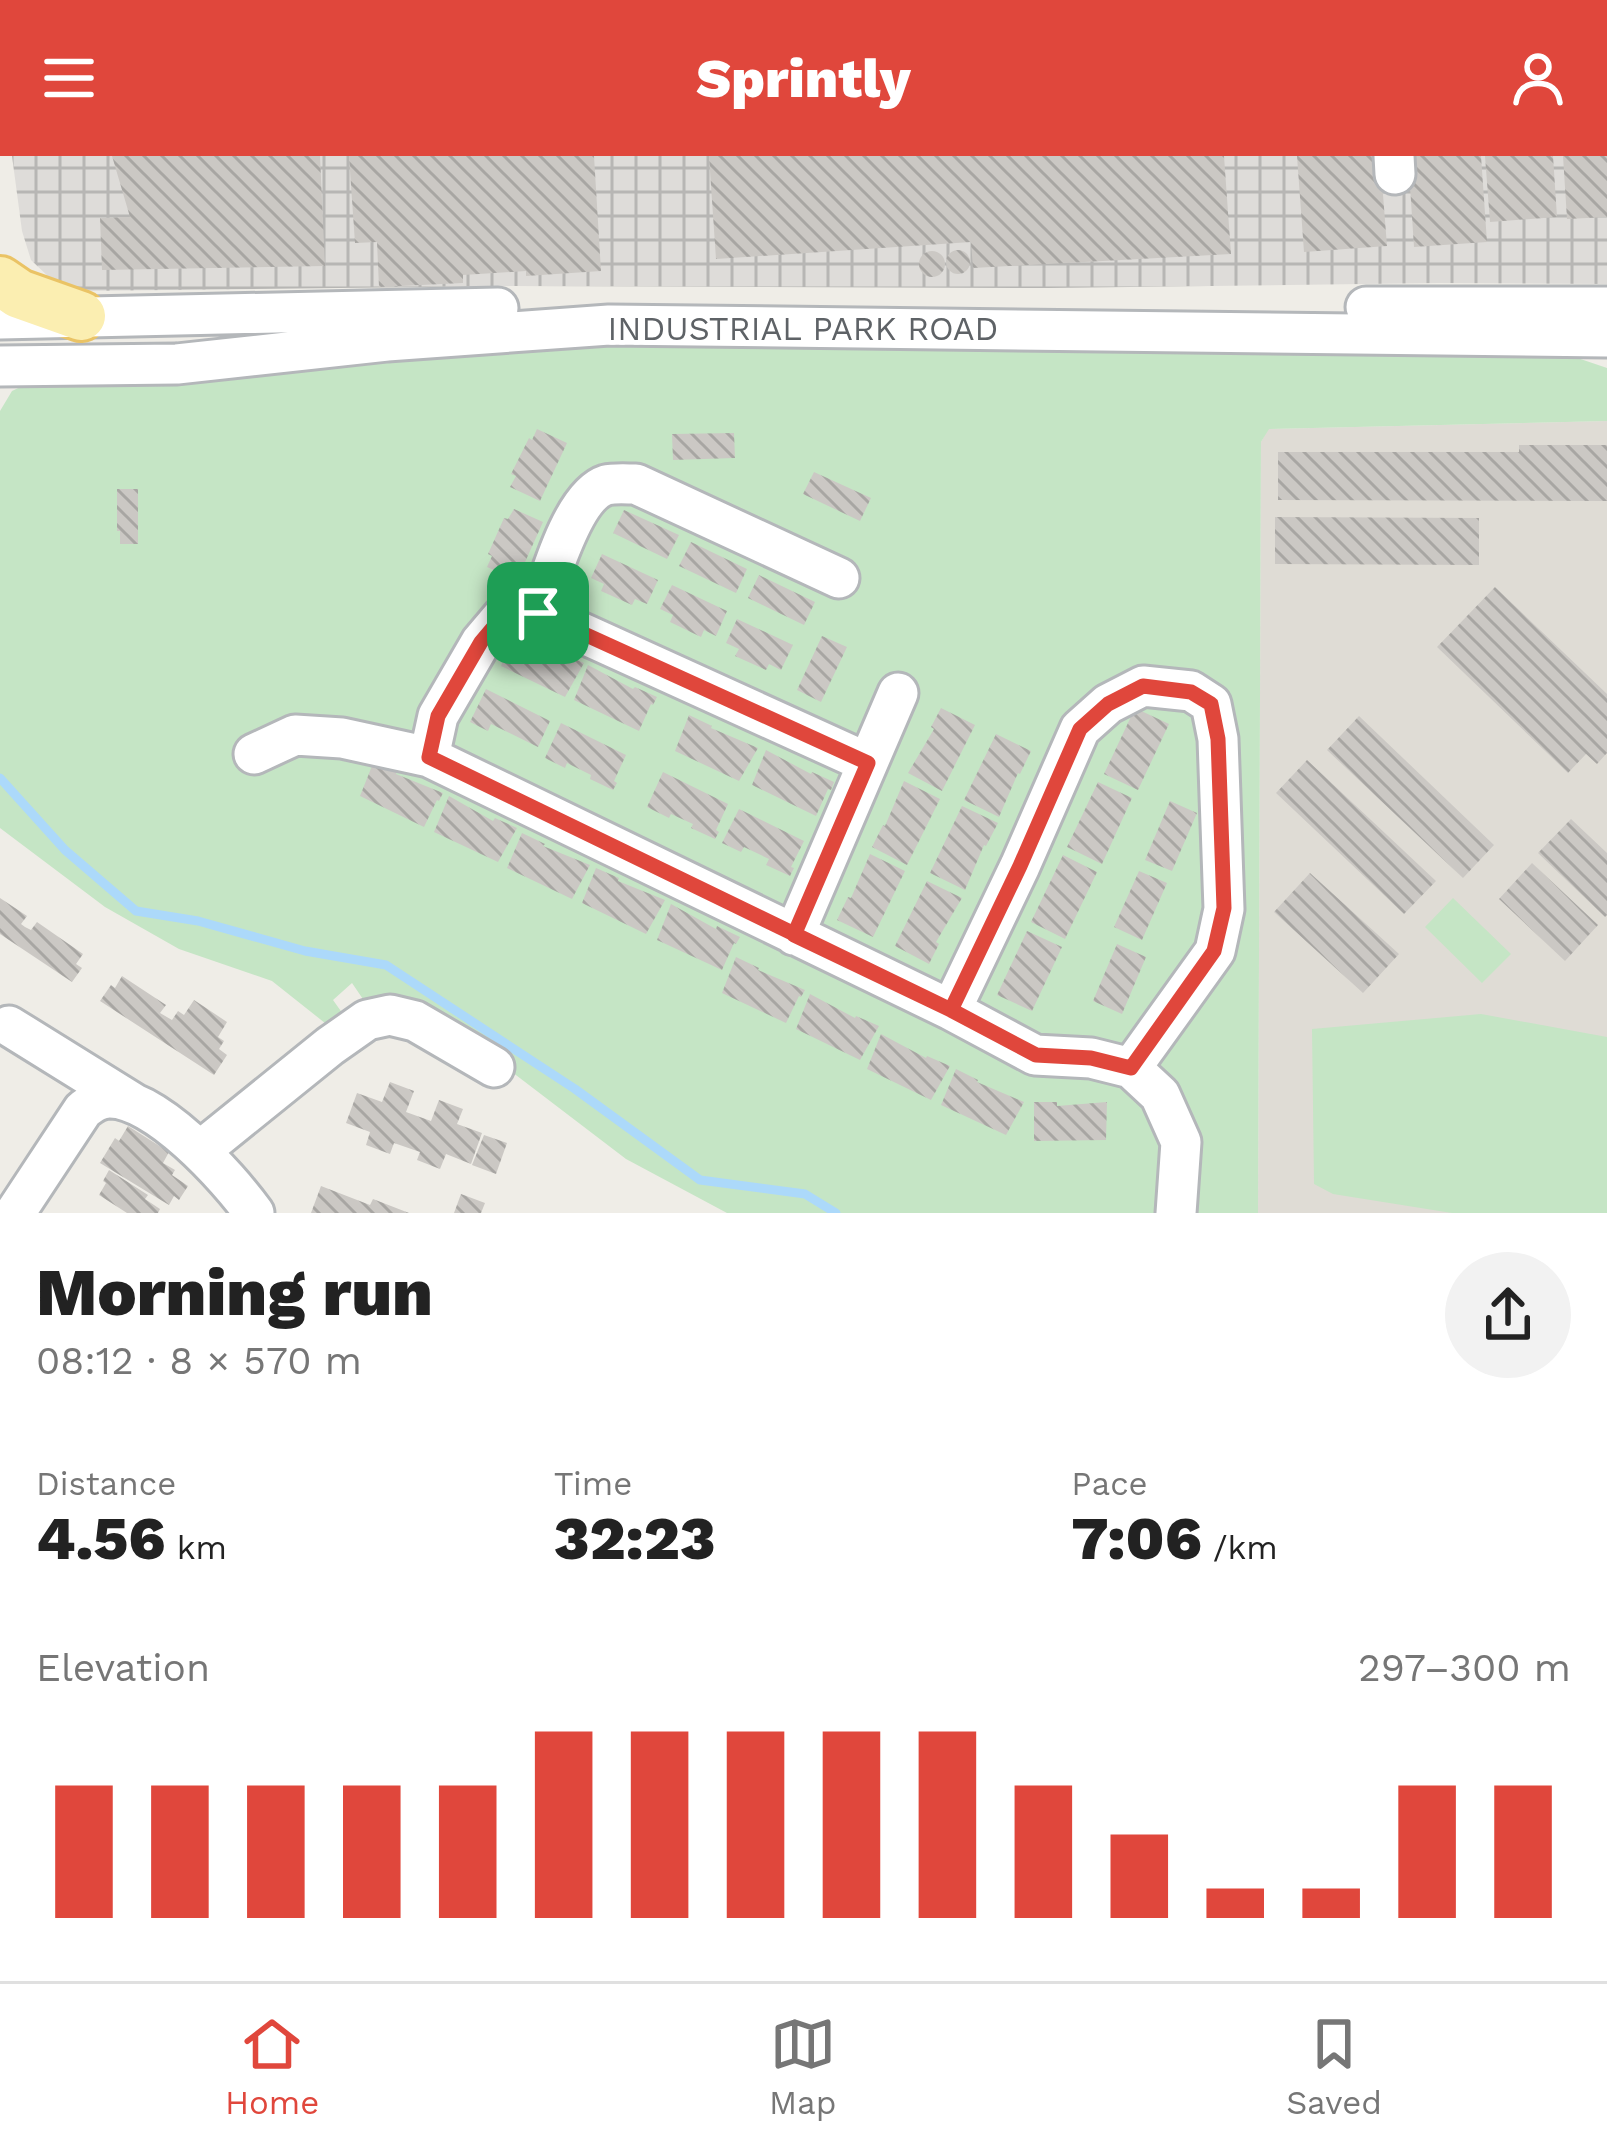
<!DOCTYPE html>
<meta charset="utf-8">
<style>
body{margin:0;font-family:"Work Sans",sans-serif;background:#f2f2f2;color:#222;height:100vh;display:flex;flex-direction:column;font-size:45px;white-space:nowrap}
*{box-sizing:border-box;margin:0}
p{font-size:39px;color:#767676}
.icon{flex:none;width:66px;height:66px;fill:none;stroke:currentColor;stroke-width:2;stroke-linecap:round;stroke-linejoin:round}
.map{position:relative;height:1057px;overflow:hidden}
.details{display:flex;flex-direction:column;background:#fff;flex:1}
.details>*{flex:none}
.pin{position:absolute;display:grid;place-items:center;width:102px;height:102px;color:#fff;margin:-51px;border-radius:24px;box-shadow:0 6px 18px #0006}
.round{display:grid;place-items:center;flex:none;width:126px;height:126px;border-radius:63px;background:#f2f2f2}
.summary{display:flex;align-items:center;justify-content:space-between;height:204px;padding:0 36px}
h1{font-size:66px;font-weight:800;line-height:90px}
.metrics{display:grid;grid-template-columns:repeat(3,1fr);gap:18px;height:204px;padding:12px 36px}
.metrics div{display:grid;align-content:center}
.metrics b{font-size:60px;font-weight:800}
.metrics small{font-size:33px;font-weight:400}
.metrics p{font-size:33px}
.chart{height:336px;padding:24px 36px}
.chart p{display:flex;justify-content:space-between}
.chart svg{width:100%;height:216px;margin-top:12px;stroke:#e0473c;stroke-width:6}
header{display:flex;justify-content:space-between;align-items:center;height:156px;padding:0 36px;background:#e0473c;color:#fff;font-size:54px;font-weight:800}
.dock{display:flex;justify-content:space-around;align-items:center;height:168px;border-top:3px solid #e0e0e0;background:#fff;font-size:33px;color:#767676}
.dock a{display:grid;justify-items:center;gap:6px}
.dock .current{color:#e0473c}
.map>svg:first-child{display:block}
</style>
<header><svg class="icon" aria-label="menu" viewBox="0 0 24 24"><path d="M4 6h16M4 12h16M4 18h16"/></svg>Sprintly<svg class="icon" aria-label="person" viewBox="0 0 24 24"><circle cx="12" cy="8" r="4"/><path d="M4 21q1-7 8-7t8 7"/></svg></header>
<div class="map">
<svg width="1607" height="1057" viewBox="0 0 1607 1057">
<defs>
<pattern id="industrial-grid" width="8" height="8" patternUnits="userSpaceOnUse" patternTransform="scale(3)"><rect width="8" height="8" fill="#dedcd9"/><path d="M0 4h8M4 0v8" fill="none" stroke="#b7b6b4"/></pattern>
<pattern id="building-back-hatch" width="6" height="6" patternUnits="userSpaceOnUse" patternTransform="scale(3)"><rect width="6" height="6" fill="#cbc8c4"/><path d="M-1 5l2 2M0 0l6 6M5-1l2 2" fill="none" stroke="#a8a6a3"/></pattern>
</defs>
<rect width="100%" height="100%" fill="#efede7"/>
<!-- industrial -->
<path fill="url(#industrial-grid)" d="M12 0H1607V128L1438 127 1048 132 516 130 82 135 53 125 31 104 22 75Z"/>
<!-- education -->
<path fill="#dfdcd5" d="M1607 265V1057H1258L1261 286 1268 273Z"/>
<!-- green -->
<path fill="#c5e5c5" d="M588 186 1548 192 1607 212V265L1269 273 1261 286 1258 1057H727L626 1003 416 843 367 849 352 827 333 844 348 865 330 871 272 825 179 793 105 751 0 672V255L12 235 43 220 415 201Z
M1453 742 1511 798 1482 827 1425 771Z
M1481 858 1607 881V1057H1452L1333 1038 1314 1028 1312 873Z"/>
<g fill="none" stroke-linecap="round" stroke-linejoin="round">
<!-- stream -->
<path stroke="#acd9fa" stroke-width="9" d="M0 622 65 694 136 755 198 765 305 795 386 809 575 933 700 1024 805 1038 836 1057"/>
</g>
<!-- building -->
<path fill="url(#building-back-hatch)" d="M112 0H320L325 110 102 114 100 62 130 61Z
M349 0H594L601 115 526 120V115L463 119V127L379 131 377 86 355 87Z
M709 0H1224L1231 98 973 112 971 86 716 103Z
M1297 0H1380L1387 90 1304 96Z
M1408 0H1481L1487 86 1414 91Z
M1485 0H1553L1557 61 1490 66Z
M1563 0H1607V61L1567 63Z
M946 106a12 12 0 1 1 24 0a12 12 0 1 1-24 0Z
M919 108a13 13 0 1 1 26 0a13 13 0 1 1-26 0Z
M537 273 567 287 540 345 510 331 516 320 511 318 529 282 532 284Z
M734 277 735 302 673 304 672 278Z
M1519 289H1607V345L1278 344V296H1519Z
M814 316 871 342 860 365 803 338Z
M117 333H138V388H120V375H117Z
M514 353 543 366 517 424 487 411 492 400 488 398 504 362 508 363Z
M624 354 679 379 667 403 613 377Z
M1275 361 1479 362V409L1275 408Z
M691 386 747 413 736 437 679 410Z
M602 398 658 424 647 448 635 443 632 449 601 435 604 428 591 422Z
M759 419 815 446 804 469 748 442Z
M672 429 727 455 716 480 704 474 701 481 670 466 673 459 660 453Z
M1495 431 1607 538V597L1597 608 1586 598 1568 617 1437 491Z
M737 463 793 489 781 514 769 508 766 514 735 500 739 493 726 487Z
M515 475 560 499 561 497 584 507 565 541 501 510Z
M822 480 847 491 821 546 797 534Z
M588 509 633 533 635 531 657 541 653 549 651 548 639 575 574 544Z
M486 533 550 565 538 591 491 568 488 575 470 566Z
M941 552 975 569 942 635 908 617 934 573 931 571Z
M1135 552 1169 568 1138 634 1104 618Z
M689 559 712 570 711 572 758 592 739 625 675 595Z
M1359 560 1494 689 1463 722 1327 594Z
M561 567 626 599 614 625 617 627 613 634 590 623 591 619 567 607 565 612 545 602Z
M996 578 1031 595 1020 618 1018 617 999 661 964 644Z
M766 594 811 618 812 616 834 626 831 634 828 633 816 660 752 629Z
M1307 604 1436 725 1404 758 1276 637Z
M374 605 397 616 396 618 443 637 439 645 437 644 424 671 360 640Z
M663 616 728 648 716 674 719 676 715 683 691 672 693 668 671 658 669 662 647 651Z
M904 625 940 643 907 709 872 691 883 669 885 670Z
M1098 626 1132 642 1102 708 1067 691Z
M449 640 493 665 495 662 517 672 498 706 434 676Z
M1170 645 1197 657 1172 715 1145 704Z
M962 650 998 667 986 690 984 689 965 734 930 717Z
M739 653 804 685 791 711 794 712 790 720 766 709 769 703 744 691 741 696 722 687Z
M1571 663 1607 697V759L1605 761 1538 697Z
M522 677 545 688 543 690 590 709 572 743 507 712Z
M870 698 905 715 873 781 837 764 848 741 851 742Z
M1063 699 1097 716 1065 783 1031 766Z
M1532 707 1598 769 1565 805 1499 743Z
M596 712 619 722 618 725 665 744 646 778 582 747Z
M1139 715 1167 727 1142 784 1114 771Z
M1310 717 1399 798 1363 837 1274 756Z
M927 725 962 742 936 786 939 788 929 808 895 790Z
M0 742 27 760 21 768 25 771 31 774 37 766 83 798 76 808 82 812 72 826 0 778Z
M671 748 716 773 717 770 740 781 736 788 734 787 722 814 657 784Z
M1027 775 1062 791 1032 855 997 839Z
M1117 788 1146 801 1122 858 1093 845Z
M736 801 759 812 758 814 805 834 801 841 799 840 786 867 722 837Z
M122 820 166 849 160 857 172 864 178 855 184 859 194 844 227 866 218 881 224 885 219 893 227 899 214 919 100 845 111 829 115 832Z
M810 838 855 862 856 860 879 870 860 904 796 873Z
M881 878 926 902 927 900 950 910 931 944 867 913Z
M956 913 978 924 977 926 1024 946 1006 979 941 949Z
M390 926 414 935 406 956 431 965 439 944 463 953 457 968 482 977 471 1008 446 998 440 1013 417 1004 420 996 394 987 390 998 366 989 370 976 346 967 357 937 382 946Z
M1034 946H1057V950L1107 946 1106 984 1034 985Z
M128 970 169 996 163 1007 175 1014 172 1019 188 1030 179 1044 174 1040 169 1049 100 1007 115 982 119 985Z
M484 979 507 987 496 1018 472 1009Z
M109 1014 148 1039 145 1043 160 1053 158 1057H127L99 1039 106 1027 103 1025Z
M321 1030 370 1049 373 1043 409 1057H311Z
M461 1038 485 1047 481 1057H454Z"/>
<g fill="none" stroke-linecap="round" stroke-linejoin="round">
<defs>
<path id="minor" d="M1394 0 1395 18
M1366 151H1607
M0 163 498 152
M0 210 177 208 387 185 609 169 1607 181
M538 457C549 425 572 340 606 329 614 327 627 328 636 328L839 422
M254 598 295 579 342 582 429 601 951 854 1035 899 1091 902 1131 912 1160 939 1181 986 1176 1057
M429 601 438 560 481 486 503 460 538 457 868 607
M794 779 898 537
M951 854 1020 710 1080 573 1108 548 1143 530 1191 535 1211 548 1218 583 1224 753 1215 795 1131 912
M9 870 133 947
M200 995 330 890 367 864 390 859 415 865 494 911
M15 1057 83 954C91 948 97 943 108 942 155 940 228 1021 254 1057"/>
<path id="major" d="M0 125 19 138 81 160"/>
</defs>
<!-- minor casing -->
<use href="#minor" stroke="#b4b7ba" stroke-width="45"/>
<!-- major casing -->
<use href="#major" stroke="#eac365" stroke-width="54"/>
<!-- minor -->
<use href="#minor" stroke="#fff" stroke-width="39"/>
<!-- major -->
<use href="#major" stroke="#fbeeb1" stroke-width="48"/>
</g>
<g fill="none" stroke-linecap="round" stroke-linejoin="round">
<defs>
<path id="route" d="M538 457 503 460 481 486 438 560 429 601 951 854 1020 710 1080 573 1108 548 1143 530 1191 536 1211 548 1218 583 1224 752 1214 795 1131 912 1091 902 1036 899 951 854 794 779 868 607 538 457"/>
</defs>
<!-- route casing -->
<use href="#route" stroke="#fff" stroke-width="24"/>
<!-- route -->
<use href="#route" stroke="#e0473c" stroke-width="15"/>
</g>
<g text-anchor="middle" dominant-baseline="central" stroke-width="9" stroke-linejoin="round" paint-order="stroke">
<!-- street labels -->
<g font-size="33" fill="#5e6266" stroke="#fff">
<text x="803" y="172">INDUSTRIAL PARK ROAD</text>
</g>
</g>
</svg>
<div class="pin" style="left:538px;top:457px;background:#1e9e55"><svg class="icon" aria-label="arrive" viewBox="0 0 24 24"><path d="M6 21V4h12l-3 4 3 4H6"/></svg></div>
</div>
<section class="details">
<div class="summary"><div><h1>Morning run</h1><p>08:12 · 8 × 570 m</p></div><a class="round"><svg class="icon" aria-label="share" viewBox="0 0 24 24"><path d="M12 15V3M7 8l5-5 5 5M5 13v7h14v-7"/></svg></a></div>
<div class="metrics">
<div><p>Distance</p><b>4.56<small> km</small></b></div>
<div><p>Time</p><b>32:23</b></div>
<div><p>Pace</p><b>7:06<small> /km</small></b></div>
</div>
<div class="chart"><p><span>Elevation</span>297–300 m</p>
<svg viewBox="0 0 160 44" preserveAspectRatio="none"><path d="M5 44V17M15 44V17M25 44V17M35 44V17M45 44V17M55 44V6M65 44V6M75 44V6M85 44V6M95 44V6M105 44V17M115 44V27M125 44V38M135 44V38M145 44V17M155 44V17"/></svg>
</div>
</section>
<nav class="dock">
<a class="current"><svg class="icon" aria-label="home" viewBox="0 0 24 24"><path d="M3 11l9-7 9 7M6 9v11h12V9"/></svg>Home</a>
<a><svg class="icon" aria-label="map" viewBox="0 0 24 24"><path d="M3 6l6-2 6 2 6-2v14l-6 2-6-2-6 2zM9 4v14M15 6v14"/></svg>Map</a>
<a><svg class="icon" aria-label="saved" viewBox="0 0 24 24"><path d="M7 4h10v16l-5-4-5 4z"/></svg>Saved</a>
</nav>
